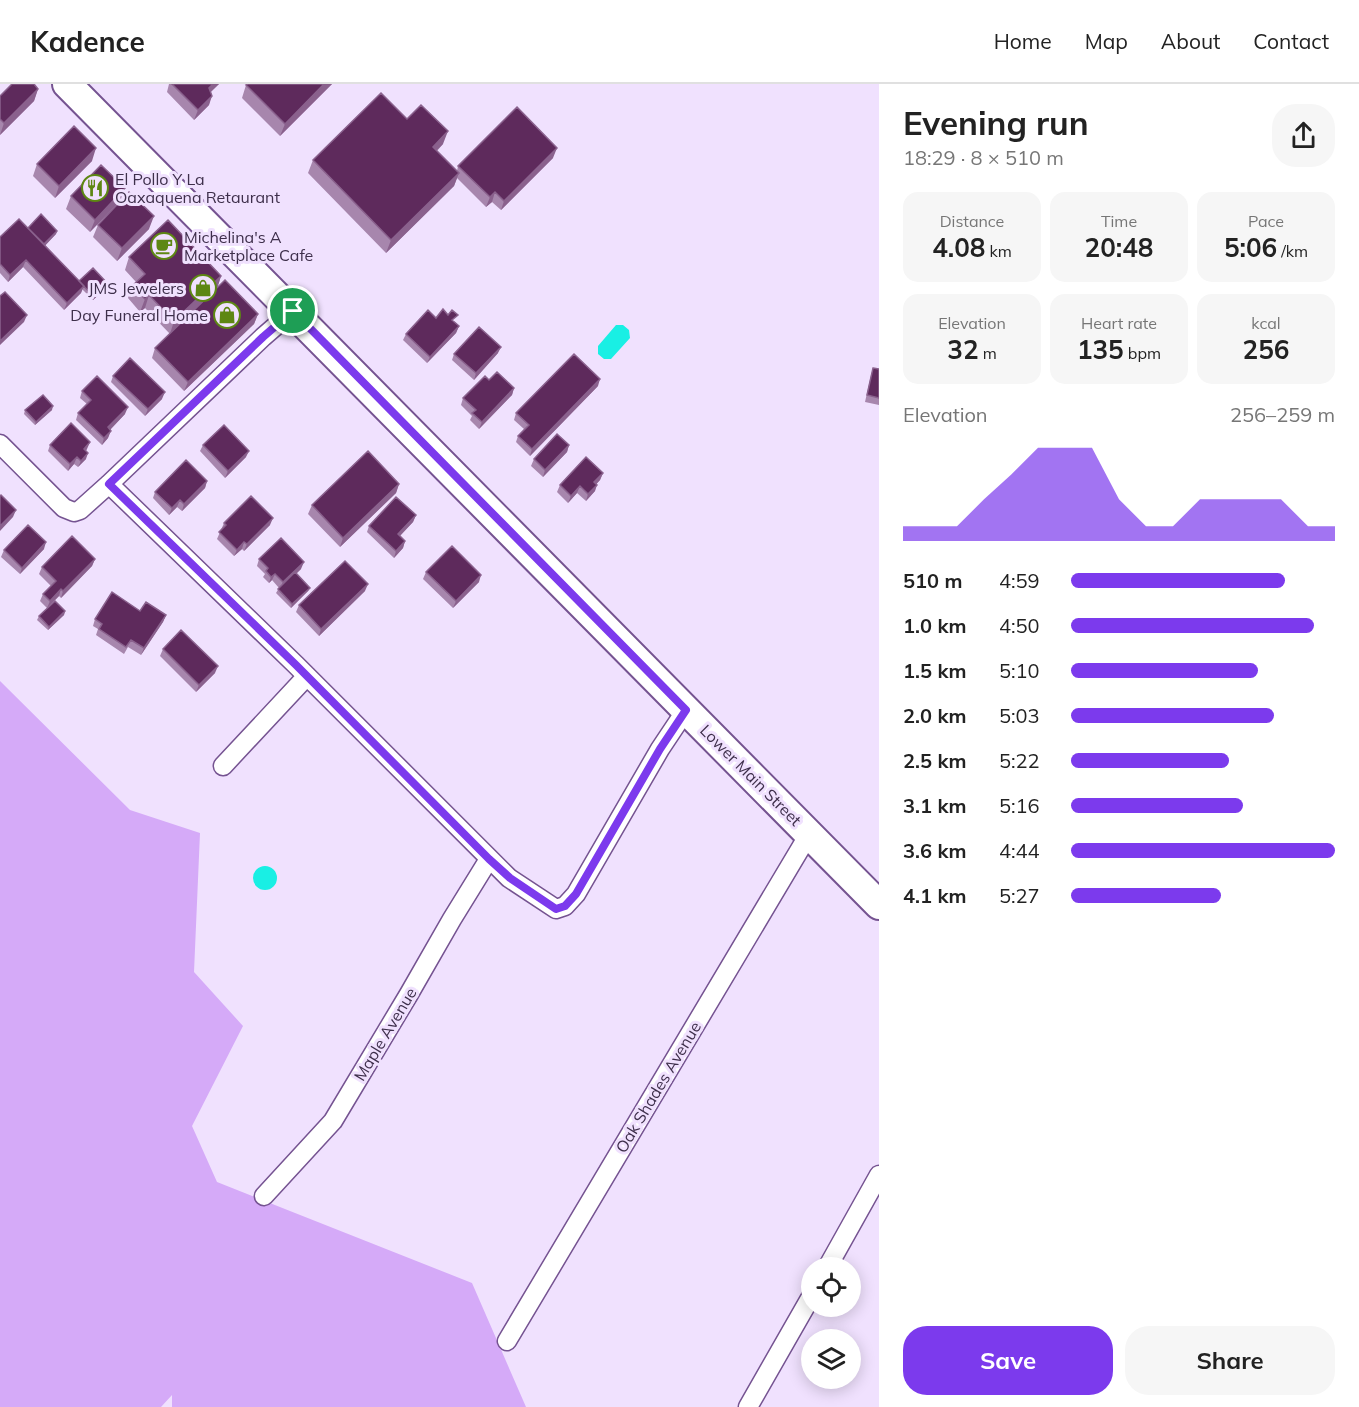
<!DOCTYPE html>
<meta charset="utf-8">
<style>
body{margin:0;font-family:Mulish,sans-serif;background:#f6f6f6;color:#222;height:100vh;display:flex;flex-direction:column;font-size:22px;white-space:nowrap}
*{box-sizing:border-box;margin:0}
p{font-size:20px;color:#767676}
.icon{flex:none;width:33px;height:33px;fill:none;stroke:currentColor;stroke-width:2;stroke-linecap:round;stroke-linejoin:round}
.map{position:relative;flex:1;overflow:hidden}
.details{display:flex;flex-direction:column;background:#fff;width:480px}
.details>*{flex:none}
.controls{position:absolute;left:801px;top:1173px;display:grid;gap:12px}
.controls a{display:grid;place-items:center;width:60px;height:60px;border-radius:50%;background:#fff;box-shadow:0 3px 15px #0003;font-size:30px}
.pin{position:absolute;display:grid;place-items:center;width:51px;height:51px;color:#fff;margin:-26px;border:3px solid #fff;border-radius:50%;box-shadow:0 2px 6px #0007}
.round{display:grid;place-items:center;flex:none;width:63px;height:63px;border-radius:24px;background:#f6f6f6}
.headline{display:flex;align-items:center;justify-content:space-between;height:102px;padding:0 24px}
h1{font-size:33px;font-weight:700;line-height:45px}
.figures{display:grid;grid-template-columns:repeat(3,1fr);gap:9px;height:102px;padding:6px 24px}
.figures div{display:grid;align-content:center;border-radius:15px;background:#f6f6f6;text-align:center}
.figures b{font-size:26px;font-weight:700}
.figures small{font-size:16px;font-weight:400}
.figures p{font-size:16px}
.chart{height:168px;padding:12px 24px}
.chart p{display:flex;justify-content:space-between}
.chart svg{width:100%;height:108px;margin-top:6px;fill:#7c3aed;opacity:.7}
.cta{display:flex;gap:12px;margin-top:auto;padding:12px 24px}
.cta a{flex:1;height:69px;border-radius:24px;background:#7c3aed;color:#fff;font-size:24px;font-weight:700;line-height:69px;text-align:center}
.cta a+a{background:#f6f6f6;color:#222}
ul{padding:0 24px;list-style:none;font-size:20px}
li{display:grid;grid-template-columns:96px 72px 1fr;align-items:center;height:45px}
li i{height:15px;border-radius:8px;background:#7c3aed}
header{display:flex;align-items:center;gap:36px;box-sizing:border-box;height:84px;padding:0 30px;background:#fff;border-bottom:2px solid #e0e0e0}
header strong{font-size:28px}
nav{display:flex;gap:33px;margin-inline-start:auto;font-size:21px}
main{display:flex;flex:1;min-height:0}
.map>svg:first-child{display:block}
</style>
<header>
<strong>Kadence</strong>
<nav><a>Home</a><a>Map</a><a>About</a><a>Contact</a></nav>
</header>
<main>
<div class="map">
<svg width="879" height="1323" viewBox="0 0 879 1323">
<rect width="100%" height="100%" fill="#f0e1fe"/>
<!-- green -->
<path fill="#d5aaf8" d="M0 597 130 726 200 749 194 888 243 942 192 1042 217 1098 472 1199 526 1323H172V1311L161 1323H0Z"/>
<!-- water -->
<path fill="#19efe4" d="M616 241H623L629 246 630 254 611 275H604L598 270V262Z
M253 794a12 12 0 1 1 24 0a12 12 0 1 1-24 0Z"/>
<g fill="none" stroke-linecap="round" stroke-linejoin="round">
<defs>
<path id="minor" d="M0 360 64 424 74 428 80 426 109 400 263 253 293 227
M109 400 296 581 509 794 556 825 565 822 576 810 660 665 686 626
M223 682 307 592
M264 1112 333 1037 409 910 452 835 489 775
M827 1184 879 1091
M507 1257 809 750
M748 1323 812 1211"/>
<path id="primary" d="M67 0 879 821"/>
</defs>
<!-- minor casing -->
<use href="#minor" stroke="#755391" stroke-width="21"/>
<!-- primary casing -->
<use href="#primary" stroke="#755391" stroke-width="32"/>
<!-- minor -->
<use href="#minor" stroke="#fff" stroke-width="18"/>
<!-- primary -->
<use href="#primary" stroke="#fff" stroke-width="28"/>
</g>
<!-- wall -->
<path fill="#a786ad" d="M169 0H219L211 8 209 21 194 36 167 8Z
M332 0 280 52 242 14 246 1Z
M38 5 34 17 0 51V12Z
M407 35 443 60 437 67 457 87 458 82 553 74 501 126 492 118 486 123 457 94 454 102 386 169 308 89 313 76Z
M92 77 55 114 33 92 37 80Z
M71 112 120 117 90 148 66 125Z
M98 141 149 145 117 177 93 153Z
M28 144 57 147 56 150 45 161 79 197 108 200 107 203 93 216 82 205 81 209 64 226 23 183 8 198 0 189V153Z
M129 173 221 192 217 204 258 230 254 240 184 307 152 274 155 264 170 250 145 224 140 228 128 214 132 202 136 198 125 186Z
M436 234 455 238 459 242 456 249 427 279 403 256 406 250Z
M498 269 474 296 452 276 454 270Z
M873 284 879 285V321L865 318 871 291Z
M113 292 162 315 145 332 111 298Z
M489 296 514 304 512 311 479 345 470 336 472 332 461 321 463 314Z
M598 302 530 372 516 358 518 352 524 345 514 336 516 329Z
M82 307 125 330 110 346 108 354 102 361 76 336 78 329 87 320 80 314Z
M25 326H52L35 341 24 330Z
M50 361 87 365 86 367V375L78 383 74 380 68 387 48 367Z
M203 361 246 373 225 394 200 367Z
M569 361 567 368 543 393 531 382 534 375Z
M603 389 600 396 596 400 595 407 586 417 577 409 568 419 557 408 560 401Z
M207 397 205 404 182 427 177 423 169 431 153 414 155 408Z
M399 400 396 409 340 463 308 430 312 421Z
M416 431 413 438 400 452 405 457 403 464 394 474 367 448 369 442Z
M224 439 270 441 244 467 242 465 234 472 217 455Z
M44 465 20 490 1 473 4 466Z
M95 475 92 482 61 514 59 512 47 524 40 517 43 510 51 502 39 490 42 483Z
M259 475 301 485 296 490 310 504 308 507 291 524 276 509 279 504 272 496 269 499 263 493 265 490 257 482Z
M426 488 479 498 453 524 423 495Z
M365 507 319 552 296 528 299 521Z
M65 527 64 531 48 546 37 536 39 532Z
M140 527 166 531 163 538 141 571 128 563 124 570 96 551 98 545 93 542 95 535Z
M163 565 215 589 196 608 160 572Z"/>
<!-- shaded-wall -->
<path fill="#8a618d" d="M213 0H219L205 13 209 4Z
M324 0H332L280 52 285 40Z
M38 5 34 17 0 51 4 39Z
M212 12 209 21 194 36 198 26Z
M448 47 443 60 428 75 433 63Z
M96 64 92 77 55 114 59 102Z
M557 64 553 74 501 126 504 117Z
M459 89 454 102 386 169 391 156Z
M125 104 120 117 90 148 95 136Z
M495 108 492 118 486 123 490 113Z
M154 132 149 145 117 177 122 164Z
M57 147 56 150 42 165 43 161Z
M26 176 23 183 8 198 10 191Z
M221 192 217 205 170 250 174 237Z
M108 200 107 203 93 216 94 213Z
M84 202 81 209 64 226 67 219Z
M149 211 145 224 140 228 145 215Z
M258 230 254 240 184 307 188 298Z
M27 231 24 238 0 261V257Z
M459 242 456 249 427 279 430 273Z
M501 263 498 269 474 296 476 289Z
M600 295 598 302 530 372 532 365Z
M514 304 512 311 479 345 482 338Z
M165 308 162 315 145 332 148 325Z
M53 322 52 326 35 341 36 338Z
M128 323 125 330 106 350 108 343Z
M111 347 108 354 102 361 104 354Z
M90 358 87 365 81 371 84 365Z
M569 361 567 368 543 393 545 386Z
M249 367 246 373 225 394 228 387Z
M88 369 86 375 78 383 81 377Z
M77 373 74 380 68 387 70 380Z
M603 389 600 396 592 405 594 398Z
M207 397 205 404 182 427 184 420Z
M399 400 396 409 340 463 343 454Z
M597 401 595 407 586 417 588 410Z
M580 402 577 409 568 419 571 412Z
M180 416 177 423 169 431 172 424Z
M16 426 13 433 0 447V442Z
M416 431 413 438 395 457 398 450Z
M273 434 270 441 244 467 247 460Z
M405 457 403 464 394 474 396 467Z
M46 458 44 465 20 490 22 484Z
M244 458 242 465 234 472 237 466Z
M95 475 92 482 61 514 63 507Z
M304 478 301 485 280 505 283 498Z
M275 490 272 496 269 499 271 493Z
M481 491 479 498 453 524 456 517Z
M368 500 365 507 319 552 321 545Z
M310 504 308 507 291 524 292 520Z
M61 505 59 512 47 524 50 517Z
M65 527 64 531 48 546 49 543Z
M166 531 163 538 141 571 144 564Z
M218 582 215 589 196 608 199 601Z"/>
<!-- building -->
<path fill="#5e2a5c" stroke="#8a618d" stroke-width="1.5" d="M12 0H34L38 5 4 39 0 35V12Z
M172 0H213L209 4 212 12 198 26Z
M248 0H324L285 40 246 1Z
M381 9 407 35 421 21 448 47 433 63 459 89 391 156 313 76Z
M517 23 557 64 504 117 495 108 490 113 458 82Z
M74 42 96 64 59 102 37 80Z
M101 81 125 104 95 136 71 112Z
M129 108 154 132 122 164 98 141Z
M41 130 57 147 44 160 28 144Z
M19 135 84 202 67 219 26 176 10 191 0 180V153Z
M168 136 221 192 174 237 149 211 145 215 132 202 145 190 129 173Z
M93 184 108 200 94 213 79 197Z
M225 196 258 230 188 298 155 264Z
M5 208 27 231 0 257V212Z
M443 225 448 231 452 226 458 231 452 236 459 242 430 273 406 250 428 226 436 234Z
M479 243 501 263 476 289 454 270Z
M574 270 600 295 532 365 518 352 529 341 516 329Z
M130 274 165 308 148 325 113 292Z
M873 284 879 285V314L867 311Z
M497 288 514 304 482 338 472 329 476 326 463 314 485 292 489 296Z
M97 292 128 323 108 343 111 347 104 354 78 329 91 316 82 307Z
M43 311 53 322 36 338 25 326Z
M71 339 90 358 84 365 88 369 81 377 77 373 70 380 50 361Z
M224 341 249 367 228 387 203 361Z
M557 350 569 361 545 386 534 375Z
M368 367 399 400 343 454 312 421Z
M586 373 603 389 594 398 597 401 588 410 580 402 571 412 560 401Z
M186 376 207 397 184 420 180 416 172 424 155 408Z
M1 411 16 426 0 442V412Z
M251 412 273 434 247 460 244 458 237 466 219 448 226 441 224 439Z
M396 413 416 431 398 450 405 457 396 467 369 442Z
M28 441 46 458 22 484 4 466Z
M72 452 95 475 63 507 61 505 50 517 43 510 56 497 42 483Z
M281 454 304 478 283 498 275 490 271 493 266 487 268 484 259 475Z
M452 462 481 491 456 517 426 488Z
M345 477 368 500 321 545 299 521Z
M295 488 310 504 292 520 278 505Z
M112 508 140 527 146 518 166 531 144 564 131 556 126 563 99 545 102 540 95 535Z
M55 517 65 527 49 543 39 532Z
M181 546 218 582 199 601 163 565Z"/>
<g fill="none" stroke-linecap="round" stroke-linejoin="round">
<defs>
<path id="route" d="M293 227 686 626 660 665 576 810 565 822 556 825 510 794 489 775 296 581 109 400 263 253Z"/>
</defs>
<!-- route casing -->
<use href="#route" stroke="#fff" stroke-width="12"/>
<!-- route -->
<use href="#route" stroke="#7c3aed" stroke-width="8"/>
</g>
<!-- icons -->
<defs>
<symbol id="restaurant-ring" viewBox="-11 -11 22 22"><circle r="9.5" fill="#f0e1fe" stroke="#5d8713" stroke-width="1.5"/><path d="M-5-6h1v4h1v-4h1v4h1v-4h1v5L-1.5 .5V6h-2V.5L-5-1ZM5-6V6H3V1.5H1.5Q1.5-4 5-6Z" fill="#5d8713"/></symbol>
<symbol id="cafe-ring" viewBox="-11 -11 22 22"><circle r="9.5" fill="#f0e1fe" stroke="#5d8713" stroke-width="1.5"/><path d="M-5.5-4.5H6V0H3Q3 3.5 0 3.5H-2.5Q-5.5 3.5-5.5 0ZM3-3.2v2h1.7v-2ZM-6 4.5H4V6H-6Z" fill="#5d8713"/></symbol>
<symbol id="shop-ring" viewBox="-11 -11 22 22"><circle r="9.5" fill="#f0e1fe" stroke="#5d8713" stroke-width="1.5"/><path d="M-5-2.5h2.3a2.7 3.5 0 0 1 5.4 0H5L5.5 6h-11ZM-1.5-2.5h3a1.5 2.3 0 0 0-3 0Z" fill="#5d8713"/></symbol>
</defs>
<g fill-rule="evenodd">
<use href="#restaurant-ring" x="80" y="89" width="30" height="30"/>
<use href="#cafe-ring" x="149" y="147" width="30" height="30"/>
<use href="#shop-ring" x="188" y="189" width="30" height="30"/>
<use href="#shop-ring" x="212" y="216" width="30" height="30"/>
</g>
<g text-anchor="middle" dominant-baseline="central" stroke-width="6" stroke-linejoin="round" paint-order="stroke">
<!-- poi labels -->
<g font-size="16" fill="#3e2f4b" stroke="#f0e1fe" text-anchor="start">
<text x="115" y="95">El Pollo Y La<tspan x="115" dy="18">Oaxaquena Retaurant</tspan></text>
<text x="184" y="153">Michelina's A<tspan x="184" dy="18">Marketplace Cafe</tspan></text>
<text x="184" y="204" text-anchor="end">JMS Jewelers</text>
<text x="208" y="231" text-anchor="end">Day Funeral Home</text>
</g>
<!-- street labels -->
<g font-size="16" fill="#3e2f4b" stroke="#f0e1fe">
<text transform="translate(751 691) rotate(45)">Lower Main Street</text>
<text transform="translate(385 950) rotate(-59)">Maple Avenue</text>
<text transform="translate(658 1003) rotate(-59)">Oak Shades Avenue</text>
</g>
</g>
</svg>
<div class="controls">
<a><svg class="icon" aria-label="locate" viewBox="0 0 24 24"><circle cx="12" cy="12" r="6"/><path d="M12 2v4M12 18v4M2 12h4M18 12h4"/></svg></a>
<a><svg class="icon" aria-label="layers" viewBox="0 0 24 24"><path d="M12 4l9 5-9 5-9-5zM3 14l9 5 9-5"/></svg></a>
</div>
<div class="pin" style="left:293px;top:227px;background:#1e9e55"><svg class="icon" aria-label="arrive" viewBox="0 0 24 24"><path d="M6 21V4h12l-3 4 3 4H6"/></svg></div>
</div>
<section class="details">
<div class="headline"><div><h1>Evening run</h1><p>18:29 · 8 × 510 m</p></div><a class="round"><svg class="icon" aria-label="share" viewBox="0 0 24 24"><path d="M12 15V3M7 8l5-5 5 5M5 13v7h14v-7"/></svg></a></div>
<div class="figures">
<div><p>Distance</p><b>4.08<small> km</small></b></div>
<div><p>Time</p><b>20:48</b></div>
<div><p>Pace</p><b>5:06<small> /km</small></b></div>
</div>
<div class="figures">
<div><p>Elevation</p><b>32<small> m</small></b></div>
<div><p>Heart rate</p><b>135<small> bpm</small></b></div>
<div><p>kcal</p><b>256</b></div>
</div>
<div class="chart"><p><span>Elevation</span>256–259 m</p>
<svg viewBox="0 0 160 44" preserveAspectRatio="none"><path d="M0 44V38L10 38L20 38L30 27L40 17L50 6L60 6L70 6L80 27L90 38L100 38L110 27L120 27L130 27L140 27L150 38L160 38V44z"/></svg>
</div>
<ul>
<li><b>510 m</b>4:59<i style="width:81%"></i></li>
<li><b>1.0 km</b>4:50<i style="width:92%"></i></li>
<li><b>1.5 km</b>5:10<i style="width:71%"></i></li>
<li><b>2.0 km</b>5:03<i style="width:77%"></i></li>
<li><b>2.5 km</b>5:22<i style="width:60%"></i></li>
<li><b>3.1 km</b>5:16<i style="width:65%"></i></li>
<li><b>3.6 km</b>4:44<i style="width:100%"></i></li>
<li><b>4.1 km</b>5:27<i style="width:57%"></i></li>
</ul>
<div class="cta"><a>Save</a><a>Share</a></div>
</section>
</main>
